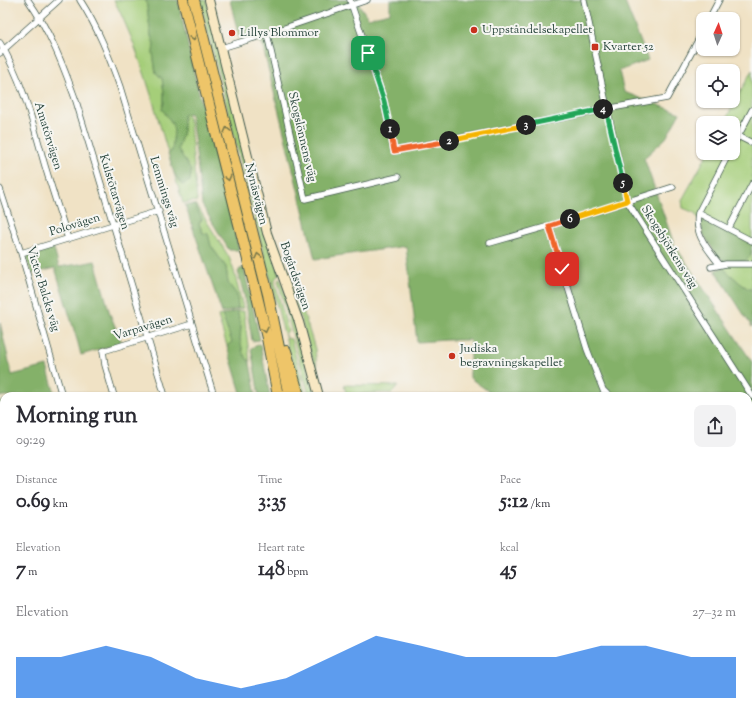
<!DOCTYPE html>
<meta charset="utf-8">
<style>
body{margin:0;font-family:"Sorts Mill Goudy",serif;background:#f2f2f3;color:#2b2b33;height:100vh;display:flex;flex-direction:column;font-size:15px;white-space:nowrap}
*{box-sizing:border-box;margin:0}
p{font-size:13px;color:#7c7c81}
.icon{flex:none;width:22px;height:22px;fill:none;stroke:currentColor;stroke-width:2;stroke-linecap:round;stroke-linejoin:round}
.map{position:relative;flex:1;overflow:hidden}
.drawer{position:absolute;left:0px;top:392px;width:752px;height:324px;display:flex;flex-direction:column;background:#fff;border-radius:12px 12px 0 0;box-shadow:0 1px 3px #0004}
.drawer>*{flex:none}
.needle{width:26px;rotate:3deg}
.buttons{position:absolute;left:696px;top:12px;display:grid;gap:8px}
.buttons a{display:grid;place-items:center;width:44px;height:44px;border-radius:8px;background:#fff;box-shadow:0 1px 3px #0004;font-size:20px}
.pin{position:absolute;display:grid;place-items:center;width:34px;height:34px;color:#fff;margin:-17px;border-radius:8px;box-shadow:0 2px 6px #0006}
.km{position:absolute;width:20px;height:20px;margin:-10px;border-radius:50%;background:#222;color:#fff;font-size:11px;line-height:20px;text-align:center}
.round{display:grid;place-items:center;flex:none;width:42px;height:42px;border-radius:8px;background:#f2f2f3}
.summary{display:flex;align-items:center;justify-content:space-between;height:68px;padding:0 16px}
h1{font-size:22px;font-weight:700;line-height:30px}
.figures{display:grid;grid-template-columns:repeat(3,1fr);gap:6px;height:68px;padding:4px 16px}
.figures div{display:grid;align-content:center}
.figures b{font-size:20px;font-weight:700}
.figures small{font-size:11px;font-weight:400}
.figures p{font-size:11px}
.chart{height:112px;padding:8px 16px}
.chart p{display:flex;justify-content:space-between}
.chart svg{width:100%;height:72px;margin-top:4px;fill:#1a73e8;opacity:.7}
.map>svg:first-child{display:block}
</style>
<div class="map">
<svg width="752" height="716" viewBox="0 0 752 716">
<rect width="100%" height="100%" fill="#f6f6f2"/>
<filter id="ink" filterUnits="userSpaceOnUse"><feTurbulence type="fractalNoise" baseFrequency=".025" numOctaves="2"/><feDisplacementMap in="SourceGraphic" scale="8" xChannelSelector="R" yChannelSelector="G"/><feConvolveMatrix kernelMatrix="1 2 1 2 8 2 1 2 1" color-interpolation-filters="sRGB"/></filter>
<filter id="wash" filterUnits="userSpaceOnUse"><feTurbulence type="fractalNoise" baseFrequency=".012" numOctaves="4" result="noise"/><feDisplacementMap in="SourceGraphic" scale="16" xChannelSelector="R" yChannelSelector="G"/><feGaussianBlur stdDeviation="0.9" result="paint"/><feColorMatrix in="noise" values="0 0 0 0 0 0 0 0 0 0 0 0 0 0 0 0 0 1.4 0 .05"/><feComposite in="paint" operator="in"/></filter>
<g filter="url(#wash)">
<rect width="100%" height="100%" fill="#f0e2c5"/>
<!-- green -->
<path fill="#a5ce79" stroke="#628656" d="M114 0H146L151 36 154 44 153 53 156 73 162 78 164 93V103L162 109 172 123 174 131 172 151 168 153C153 101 139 48 114 0Z
M200 0H206L279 274 275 279V283L288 331 285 334 286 338 291 339 306 396H302L281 322Z
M752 70V244L713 223 700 221 695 213 683 208 682 200 708 153H733V123H724Z
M187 114 190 124 197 201 183 203 174 173 182 185 191 171 178 149 183 131V115Z
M196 204 229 257 234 271 243 308 238 309 237 295 228 283 226 267 211 246 208 234 203 233 199 224 202 219 195 205Z
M752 250V290C740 286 733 275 722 268V260L728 262 751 255Z
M280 278 293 316 315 395 310 396 309 395 278 281Z
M296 288 315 349 318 376 293 293 294 289Z
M237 311H244L250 363 243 353 240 339 241 327Z
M222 315 232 342 227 346 222 330 218 316Z
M344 385 398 386 392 393H370L354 395V396H347Z
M0 673H4V712H99L101 716H0Z
M147 712H206L204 716H151L150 714Z
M343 712H410L408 716H342Z"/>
<!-- forest -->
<path fill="#84b169" stroke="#52774e" d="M146 0H178L195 77 239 250H229L202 205 194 137 190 113 183 115V131L178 149 191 171 190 181 182 185 174 173 168 153 172 151 174 131 172 123 162 109 164 103V93L162 78 156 73 153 53 154 44 151 36Z
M230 0H356L368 18 390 13V0H624L648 60 619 71 624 92 680 113 666 138 644 158 674 244 752 362V492L748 496V396H495L470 378V340H447L417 342 406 246 315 259 262 43 239 38Z
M185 205H195L202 219 199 224 203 233 208 234 211 246 226 267 228 283 237 295 238 309 222 313Z
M700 221 713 223 752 244 751 255 745 261C735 261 727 263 718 257L703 234Z
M53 246 59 267C71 265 83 264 95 261L110 314 122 343 81 355 78 343 55 268 32 274 26 259 29 254Z
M244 268 260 340 252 341 246 303 238 272 240 269Z
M722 268C733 275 740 286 752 290V327L715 270Z
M237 311 241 327 240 339 243 353 250 363 256 396H242L227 346 232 342 222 315Z
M0 323 12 375 47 366 54 391 38 396H4L0 397Z
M260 344 270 396H259L251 348Z
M4 400V471L0 472V401Z
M748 574 752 576V623L748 624Z
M748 707H752V716H626L583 712H748Z
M218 712H289L291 716H217Z"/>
</g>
<g filter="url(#ink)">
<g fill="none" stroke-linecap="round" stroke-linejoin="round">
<defs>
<path id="street" d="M28 0C50 31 63 65 76 101L165 396
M80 0C98 28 109 56 120 87L214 396
M350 0 384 101 394 151 606 109 667 98 703 31
M584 0 627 201 752 396
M709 19 719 0
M267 34 305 199 398 177
M0 43C20 76 30 112 40 148 48 179 59 209 68 239
M221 48 267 34 367 0
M0 53 59 0
M738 136 752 143
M733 146 752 110
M729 153 698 213 752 241
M0 189 21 253 62 396
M698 213C694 235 707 248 720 265
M549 226 587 349 603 390 609 396
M729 228 752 184
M490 243 549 226 673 187
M21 253 159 211
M711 267 726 264H752
M114 396 105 365 103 351 192 324
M0 501 4 500
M748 630H752"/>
<path id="secondary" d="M209 0 267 233 299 322 319 396
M503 716 530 715 558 716"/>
<path id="highway" d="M183 0 256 292 267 338 278 396
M194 0 268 294 289 396
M286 351 299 396
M292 712 294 716
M313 712V716
M325 712 326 716
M424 712 427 716
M214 716 216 712
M340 716 341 712
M412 716 413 712"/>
</defs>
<!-- street casing -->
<use href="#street" stroke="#3e564a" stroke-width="7"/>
<!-- secondary casing -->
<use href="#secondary" stroke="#3e564a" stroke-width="10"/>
<!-- highway casing -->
<use href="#highway" stroke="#3e564a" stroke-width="12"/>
<!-- street -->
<use href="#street" stroke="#fff" stroke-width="5.5"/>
<!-- secondary -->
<use href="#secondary" stroke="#f8e8c3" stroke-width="8"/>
<!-- highway -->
<use href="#highway" stroke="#eec569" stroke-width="10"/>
</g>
<!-- one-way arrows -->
<defs><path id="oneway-chevron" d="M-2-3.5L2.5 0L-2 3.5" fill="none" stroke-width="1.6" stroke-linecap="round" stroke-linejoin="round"/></defs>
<g stroke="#7c7a4c">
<use href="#oneway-chevron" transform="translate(193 38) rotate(76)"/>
<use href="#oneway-chevron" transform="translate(227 130) rotate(-104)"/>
<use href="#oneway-chevron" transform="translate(228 178) rotate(76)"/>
<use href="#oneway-chevron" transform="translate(258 256) rotate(-104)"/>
<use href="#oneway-chevron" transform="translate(265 330) rotate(77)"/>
</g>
</g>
<g fill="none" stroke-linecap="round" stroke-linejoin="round" filter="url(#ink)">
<defs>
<path id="split-1" d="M368 53 384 101 390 129"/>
<path id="split-2" d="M390 129 394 151 449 141"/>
<path id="split-3" d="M449 141 526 125"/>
<path id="split-4" d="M526 125 603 109"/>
<path id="split-5" d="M603 109H606L623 183"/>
<path id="split-6" d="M570 219 627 201 623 183"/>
<path id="split-7" d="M562 269 549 226 570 219"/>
</defs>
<!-- split-1 casing -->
<use href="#split-1" stroke="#fff" stroke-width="8"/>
<!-- split-2 casing -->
<use href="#split-2" stroke="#fff" stroke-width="8"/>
<!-- split-3 casing -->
<use href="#split-3" stroke="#fff" stroke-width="8"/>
<!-- split-4 casing -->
<use href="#split-4" stroke="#fff" stroke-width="8"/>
<!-- split-5 casing -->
<use href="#split-5" stroke="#fff" stroke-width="8"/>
<!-- split-6 casing -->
<use href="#split-6" stroke="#fff" stroke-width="8"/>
<!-- split-7 casing -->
<use href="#split-7" stroke="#fff" stroke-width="8"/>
<!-- split-1 -->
<use href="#split-1" stroke="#22a559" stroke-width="5"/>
<!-- split-2 -->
<use href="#split-2" stroke="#f0652b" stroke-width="5"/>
<!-- split-3 -->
<use href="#split-3" stroke="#f5b400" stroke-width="5"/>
<!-- split-4 -->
<use href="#split-4" stroke="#22a559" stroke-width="5"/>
<!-- split-5 -->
<use href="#split-5" stroke="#22a559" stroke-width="5"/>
<!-- split-6 -->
<use href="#split-6" stroke="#f5b400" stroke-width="5"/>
<!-- split-7 -->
<use href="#split-7" stroke="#f0652b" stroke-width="5"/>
</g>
<!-- markers -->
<g fill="#c8321e" stroke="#f6f6f2" stroke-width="1.5">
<circle cx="474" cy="30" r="4"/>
<circle cx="232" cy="33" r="4"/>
<rect x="591" y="43" width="8" height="8" rx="2"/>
<circle cx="452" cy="356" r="4"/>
</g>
<g text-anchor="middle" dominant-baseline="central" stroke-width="4" stroke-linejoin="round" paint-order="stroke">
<!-- poi labels -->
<g font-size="12" fill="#1f3d34" stroke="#f6f6f2" text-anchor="start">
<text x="482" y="30">Uppståndelsekapellet</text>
<text x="240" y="33">Lillys Blommor</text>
<text x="603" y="47">Kvarter 52</text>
<text x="460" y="349">Judiska<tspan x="460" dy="14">begravningskapellet</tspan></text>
</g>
<!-- street labels -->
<g font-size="12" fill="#1f3d34" stroke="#f6f6f2">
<text transform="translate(48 136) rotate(73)">Amatörvägen</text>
<text transform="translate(302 137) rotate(77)">Skogslönnens väg</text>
<text transform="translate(114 192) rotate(73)">Kulstötarvägen</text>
<text transform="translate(164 192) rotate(73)">Lemmings väg</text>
<text transform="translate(256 194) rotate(76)">Nynäsvägen</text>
<text transform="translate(75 225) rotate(-17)">Polovägen</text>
<text transform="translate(669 247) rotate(58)">Skogsbjörkens väg</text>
<text transform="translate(295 276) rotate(71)">Bogårdsvägen</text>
<text transform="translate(43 289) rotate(73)">Victor Balcks väg</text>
<text transform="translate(143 328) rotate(-17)">Varpavägen</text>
</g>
</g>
</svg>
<div class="buttons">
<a><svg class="needle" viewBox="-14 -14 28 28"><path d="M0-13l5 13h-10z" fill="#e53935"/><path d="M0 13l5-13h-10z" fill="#7c7c81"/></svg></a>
<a><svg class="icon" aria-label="locate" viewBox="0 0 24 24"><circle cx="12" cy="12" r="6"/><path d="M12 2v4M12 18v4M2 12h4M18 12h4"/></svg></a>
<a><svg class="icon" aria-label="layers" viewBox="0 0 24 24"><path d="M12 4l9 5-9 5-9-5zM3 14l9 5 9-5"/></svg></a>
</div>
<div class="pin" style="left:368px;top:53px;background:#1e9e55"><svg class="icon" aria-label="arrive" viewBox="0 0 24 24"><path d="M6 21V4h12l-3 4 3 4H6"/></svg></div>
<div class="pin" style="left:562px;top:269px;background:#d93025"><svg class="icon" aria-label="check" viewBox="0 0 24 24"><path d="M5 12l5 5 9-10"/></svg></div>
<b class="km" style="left:390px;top:129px">1</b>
<b class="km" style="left:449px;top:141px">2</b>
<b class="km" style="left:526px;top:125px">3</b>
<b class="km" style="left:603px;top:109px">4</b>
<b class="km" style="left:623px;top:183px">5</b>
<b class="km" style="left:570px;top:219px">6</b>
<section class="drawer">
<div class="summary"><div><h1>Morning run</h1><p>09:29</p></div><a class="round"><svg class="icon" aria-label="share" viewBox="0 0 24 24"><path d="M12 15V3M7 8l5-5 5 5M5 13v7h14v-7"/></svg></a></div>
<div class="figures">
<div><p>Distance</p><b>0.69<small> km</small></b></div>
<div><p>Time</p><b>3:35</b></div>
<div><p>Pace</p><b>5:12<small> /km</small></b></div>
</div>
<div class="figures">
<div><p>Elevation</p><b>7<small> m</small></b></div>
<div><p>Heart rate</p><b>148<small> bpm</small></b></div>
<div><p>kcal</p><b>45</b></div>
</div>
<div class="chart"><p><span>Elevation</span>27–32 m</p>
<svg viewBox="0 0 160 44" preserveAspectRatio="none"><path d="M0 44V19L10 19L20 12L30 19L40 32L50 38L60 32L70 19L80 6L90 12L100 19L110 19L120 19L130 12L140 12L150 19L160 19V44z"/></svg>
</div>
</section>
</div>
